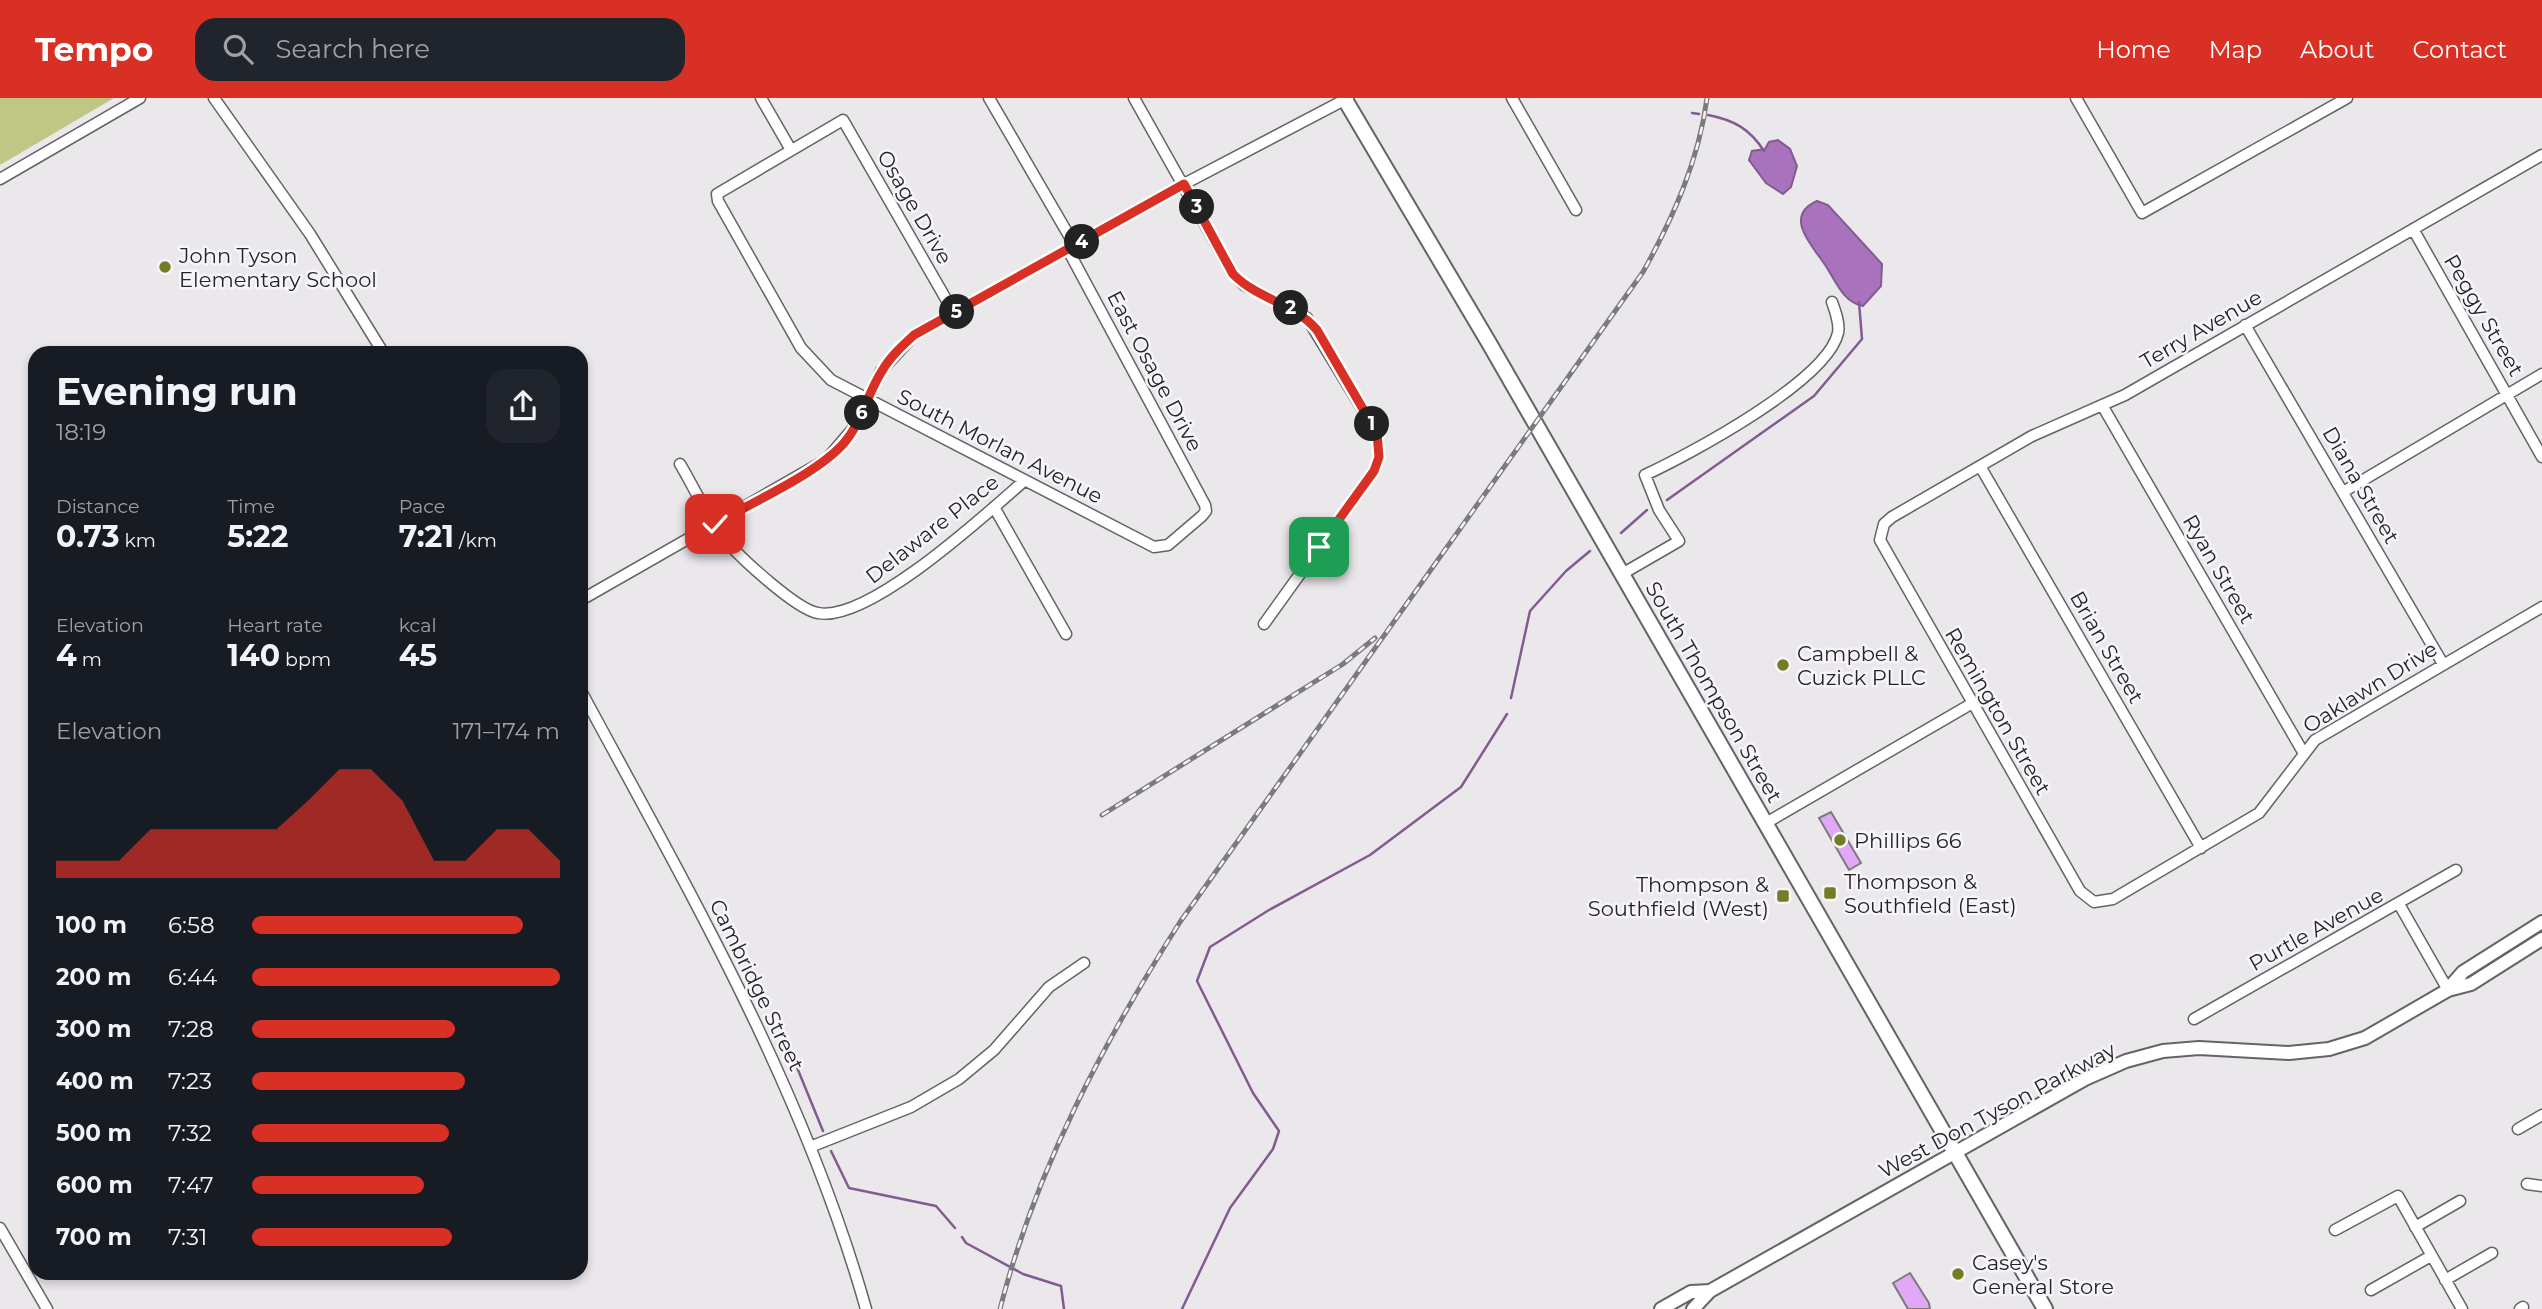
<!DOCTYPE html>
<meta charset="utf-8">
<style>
body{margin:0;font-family:Montserrat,sans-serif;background:#20242c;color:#f1f3f6;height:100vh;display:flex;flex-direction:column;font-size:26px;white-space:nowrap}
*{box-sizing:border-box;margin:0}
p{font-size:23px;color:#9ea1a6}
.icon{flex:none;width:38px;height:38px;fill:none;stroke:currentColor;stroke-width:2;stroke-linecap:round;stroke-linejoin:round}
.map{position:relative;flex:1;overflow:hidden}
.sheet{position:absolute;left:28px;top:248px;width:560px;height:934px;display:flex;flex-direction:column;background:#171b24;border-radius:21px;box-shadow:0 4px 10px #0003}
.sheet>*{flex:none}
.pin{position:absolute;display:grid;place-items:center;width:60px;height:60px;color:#fff;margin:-30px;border-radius:14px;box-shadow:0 4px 10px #0006}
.km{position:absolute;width:35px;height:35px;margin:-18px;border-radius:50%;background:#222;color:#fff;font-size:19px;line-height:35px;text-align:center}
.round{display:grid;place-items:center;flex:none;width:74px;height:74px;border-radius:21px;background:#20242c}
.headline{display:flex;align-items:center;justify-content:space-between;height:119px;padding:0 28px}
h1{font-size:38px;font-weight:700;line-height:52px}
.stats{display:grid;grid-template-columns:repeat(3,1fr);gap:10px;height:119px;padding:7px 28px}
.stats div{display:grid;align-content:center}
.stats b{font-size:30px;font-weight:700}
.stats small{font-size:19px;font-weight:400}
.stats p{font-size:19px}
.chart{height:196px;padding:14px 28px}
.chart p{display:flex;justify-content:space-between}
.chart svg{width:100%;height:126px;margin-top:7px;fill:#d93025;opacity:.7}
ul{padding:0 28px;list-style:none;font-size:23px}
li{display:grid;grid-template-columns:112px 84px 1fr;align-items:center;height:52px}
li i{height:18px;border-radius:9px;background:#d93025}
header{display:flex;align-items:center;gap:42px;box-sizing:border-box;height:98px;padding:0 35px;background:#d93025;color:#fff}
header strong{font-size:33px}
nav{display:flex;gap:38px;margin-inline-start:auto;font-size:24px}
.search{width:490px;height:63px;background:#20242c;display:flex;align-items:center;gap:18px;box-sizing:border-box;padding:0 24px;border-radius:21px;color:#9ea1a6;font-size:26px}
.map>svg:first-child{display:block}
</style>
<header>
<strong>Tempo</strong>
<div class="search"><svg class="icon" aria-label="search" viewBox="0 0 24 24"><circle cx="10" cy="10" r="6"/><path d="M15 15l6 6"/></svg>Search here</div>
<nav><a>Home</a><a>Map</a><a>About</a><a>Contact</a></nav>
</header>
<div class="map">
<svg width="2542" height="1211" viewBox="0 0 2542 1211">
<rect width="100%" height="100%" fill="#ebe8ec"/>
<!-- green -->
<path fill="#c0c683" d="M0 0H114L0 67Z"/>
<!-- water -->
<path fill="#a972bd" stroke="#825b90" stroke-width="2" d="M1778 42 1790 51 1797 68 1791 89 1783 96 1766 85 1749 62 1752 53 1765 51 1769 44Z
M1817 103 1828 107 1882 166 1881 188 1863 208C1844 205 1836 184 1827 170 1815 150 1781 119 1817 103Z"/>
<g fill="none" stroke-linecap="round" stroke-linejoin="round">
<!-- stream -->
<path stroke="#825b90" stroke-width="2.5" d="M1692 15 1699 16
M1708 17C1734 22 1750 31 1764 53
M1667 402 1814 298 1862 241 1859 204
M1621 435 1647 412
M1511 600 1530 513 1566 473 1590 453
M796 967 823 1033
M831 1053 849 1090 936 1108 955 1130
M962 1139 966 1145 1023 1176 1061 1188 1064 1211
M1182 1211 1230 1110 1273 1051 1279 1033 1253 995 1197 883 1210 849 1269 812 1370 757 1461 689 1507 616"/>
</g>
<!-- building -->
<path fill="#e0a8f6" stroke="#7c7a7d" stroke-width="2" d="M1831 714 1861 765 1849 772 1819 720Z
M1910 1175 1929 1205 1930 1211H1908L1893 1185Z"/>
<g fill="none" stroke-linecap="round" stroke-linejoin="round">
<defs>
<path id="minor" d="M214 0 310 136 384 256
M761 0 791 52
M989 0 1075 148
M1134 0 1233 176 1244 187 1307 220 1377 335 1379 359 1374 373 1264 526
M1512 0 1576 112
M2076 0 2142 115 2347 0
M2542 57 2125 297 2032 338 1892 419 1884 426 1880 442 2080 793 2094 804 2113 801 2259 715 2315 642 2542 509
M0 81 140 0
M2413 131 2542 359
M954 215 843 22 717 96 718 103 801 250 831 282 1154 449 1168 447 1202 418 1206 413 1205 407 1068 152
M2245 227 2443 566
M2102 307 2303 654
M680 366C695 391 708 421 727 444 742 461 797 512 818 515 868 525 985 417 1024 383
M1980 368 2201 750
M2343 394 2542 276
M994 409 1066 536
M1622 476 1679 443 1659 412 1645 377C1690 356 1827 283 1838 235 1840 225 1835 213 1832 204
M581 502 826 362 856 327 881 273 914 237 1184 86 1348 0
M581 593C689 793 804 991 866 1211
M1766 725 1971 606
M2399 806 2448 892
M2194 921 2456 772
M2518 1031 2542 1017
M810 1049 911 1009 959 981 994 952 1049 889 1084 865
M2527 1086 2542 1088
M2415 1129 2460 1103
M0 1130 47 1211
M2335 1132 2398 1098 2462 1211
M2445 1182 2492 1155
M2371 1192 2431 1158
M2520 1211 2523 1209"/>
<path id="major" d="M2448 891 2463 874 2542 824
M1661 1211 1691 1194 1710 1193 2085 981 2126 963 2163 953 2199 950 2289 955 2329 951 2365 940 2448 892 2471 886 2542 841
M1693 1211 1710 1193"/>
<path id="highway" d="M1344 0 1489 245 2045 1211"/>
</defs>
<!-- minor casing -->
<use href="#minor" stroke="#656366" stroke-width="13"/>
<!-- major casing -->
<use href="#major" stroke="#656366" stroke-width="16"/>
<!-- highway casing -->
<use href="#highway" stroke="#656366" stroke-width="18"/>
<!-- minor -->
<use href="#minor" stroke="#fff" stroke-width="10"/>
<!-- major -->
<use href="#major" stroke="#fff" stroke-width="12"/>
<!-- highway -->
<use href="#highway" stroke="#fff" stroke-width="14"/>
<defs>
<path id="rail" d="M1102 717 1343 566 1375 540
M1000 1211C1036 1071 1103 945 1180 824L1643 174C1673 120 1699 62 1707 0"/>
</defs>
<!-- rail casing -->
<use href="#rail" stroke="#7c7a7c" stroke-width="5"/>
<!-- rail -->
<use href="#rail" stroke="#f8f5fa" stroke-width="2.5" stroke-dasharray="8" stroke-linecap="butt"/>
</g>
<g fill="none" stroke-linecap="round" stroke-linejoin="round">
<defs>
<path id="route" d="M715 426C752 404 817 376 844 345 862 324 867 296 882 273 890 259 902 248 914 237L1184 86 1233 176C1257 201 1294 205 1317 232L1377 335 1379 359 1374 373 1319 449"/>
</defs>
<!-- route casing -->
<use href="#route" stroke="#fff" stroke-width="14"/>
<!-- route -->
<use href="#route" stroke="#d93025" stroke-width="9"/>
</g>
<!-- markers -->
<g fill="#767b25" stroke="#f8f5fa" stroke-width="2.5">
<circle cx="165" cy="169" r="7"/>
<circle cx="1783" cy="567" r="7"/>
<circle cx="1840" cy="742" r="7"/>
<rect x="1823" y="788" width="14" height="14" rx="3.5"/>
<rect x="1776" y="791" width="14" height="14" rx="3.5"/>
<circle cx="1958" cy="1176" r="7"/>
</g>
<g text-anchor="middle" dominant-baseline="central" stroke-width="5" stroke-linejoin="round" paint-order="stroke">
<!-- street labels -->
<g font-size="21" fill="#262526" stroke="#f8f5fa">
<text transform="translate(915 109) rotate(60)">Osage Drive</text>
<text transform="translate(2484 217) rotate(60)">Peggy Street</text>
<text transform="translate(2201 231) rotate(-30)">Terry Avenue</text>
<text transform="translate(1155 273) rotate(62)">East Osage Drive</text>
<text transform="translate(1000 348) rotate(27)">South Morlan Avenue</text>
<text transform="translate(2361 387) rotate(60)">Diana Street</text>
<text transform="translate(932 431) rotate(-38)">Delaware Place</text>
<text transform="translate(2219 471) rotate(60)">Ryan Street</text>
<text transform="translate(2107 549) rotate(60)">Brian Street</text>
<text transform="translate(2370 589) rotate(-32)">Oaklawn Drive</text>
<text transform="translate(1714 594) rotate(60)">South Thompson Street</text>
<text transform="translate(1998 613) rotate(60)">Remington Street</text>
<text transform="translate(2316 831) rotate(-29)">Purtle Avenue</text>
<text transform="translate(757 887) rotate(64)">Cambridge Street</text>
<text transform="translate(1997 1012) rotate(-28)">West Don Tyson Parkway</text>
</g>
<!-- poi labels -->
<g font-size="21" fill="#262526" stroke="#f8f5fa" text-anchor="start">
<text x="179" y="157">John Tyson<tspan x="179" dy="24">Elementary School</tspan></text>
<text x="1797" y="555">Campbell &amp;<tspan x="1797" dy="24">Cuzick PLLC</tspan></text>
<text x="1854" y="742">Phillips 66</text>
<text x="1844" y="783">Thompson &amp;<tspan x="1844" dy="24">Southfield (East)</tspan></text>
<text x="1769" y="786" text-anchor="end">Thompson &amp;<tspan x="1769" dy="24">Southfield (West)</tspan></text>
<text x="1972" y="1164">Casey's<tspan x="1972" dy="24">General Store</tspan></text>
</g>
</g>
</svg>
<div class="pin" style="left:1319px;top:449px;background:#1e9e55"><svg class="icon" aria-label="arrive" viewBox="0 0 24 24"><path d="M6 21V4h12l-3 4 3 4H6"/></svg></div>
<div class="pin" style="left:715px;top:426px;background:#d93025"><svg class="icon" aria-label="check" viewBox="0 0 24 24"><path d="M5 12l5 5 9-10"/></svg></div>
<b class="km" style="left:1372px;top:326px">1</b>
<b class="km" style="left:1291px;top:210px">2</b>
<b class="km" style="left:1197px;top:109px">3</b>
<b class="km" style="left:1082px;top:144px">4</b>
<b class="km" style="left:957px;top:214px">5</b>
<b class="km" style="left:862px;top:315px">6</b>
<section class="sheet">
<div class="headline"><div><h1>Evening run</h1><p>18:19</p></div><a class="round"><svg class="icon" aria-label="share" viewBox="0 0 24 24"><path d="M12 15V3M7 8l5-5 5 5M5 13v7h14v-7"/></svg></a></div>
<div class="stats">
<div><p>Distance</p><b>0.73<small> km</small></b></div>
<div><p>Time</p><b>5:22</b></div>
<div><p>Pace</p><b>7:21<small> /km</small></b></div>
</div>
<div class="stats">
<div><p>Elevation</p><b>4<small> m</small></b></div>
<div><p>Heart rate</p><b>140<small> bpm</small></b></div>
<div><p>kcal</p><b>45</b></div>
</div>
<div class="chart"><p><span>Elevation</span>171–174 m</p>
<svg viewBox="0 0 160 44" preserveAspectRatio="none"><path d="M0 44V38L10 38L20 38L30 27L40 27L50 27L60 27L70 27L80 17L90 6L100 6L110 17L120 38L130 38L140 27L150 27L160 38V44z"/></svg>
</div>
<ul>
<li><b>100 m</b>6:58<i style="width:88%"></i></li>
<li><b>200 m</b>6:44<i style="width:100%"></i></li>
<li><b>300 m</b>7:28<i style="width:66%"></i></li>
<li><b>400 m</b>7:23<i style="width:69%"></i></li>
<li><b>500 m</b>7:32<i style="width:64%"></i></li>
<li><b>600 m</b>7:47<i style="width:56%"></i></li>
<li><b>700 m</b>7:31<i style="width:65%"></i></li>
</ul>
</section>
</div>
